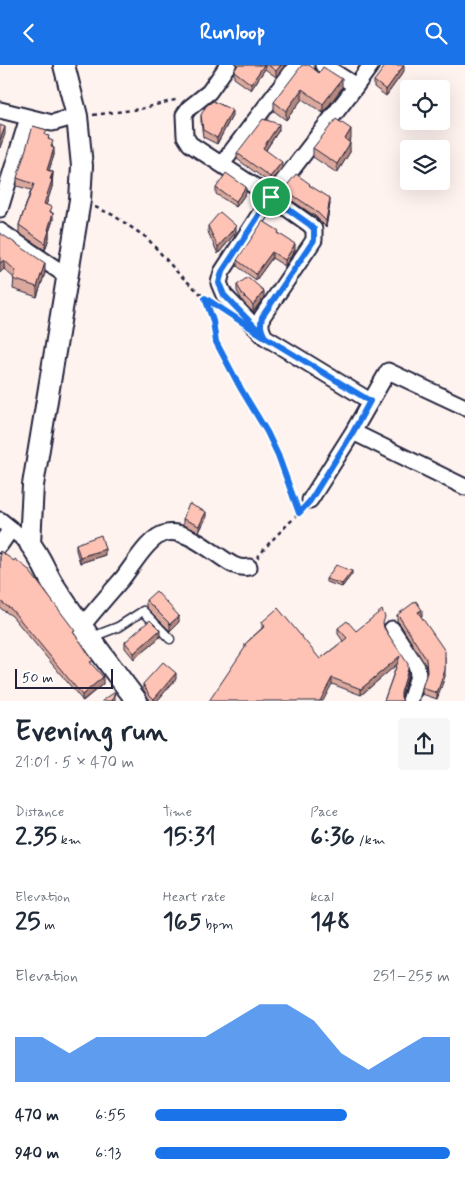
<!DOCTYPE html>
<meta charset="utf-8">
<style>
body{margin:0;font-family:Mynerve,sans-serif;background:#f6f6f7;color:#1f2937;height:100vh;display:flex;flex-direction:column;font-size:19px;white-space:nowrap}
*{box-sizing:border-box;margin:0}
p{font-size:16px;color:#747a83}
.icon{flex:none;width:28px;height:28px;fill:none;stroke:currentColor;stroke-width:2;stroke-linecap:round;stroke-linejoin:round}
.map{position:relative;height:636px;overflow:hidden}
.side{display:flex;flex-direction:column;background:#fff;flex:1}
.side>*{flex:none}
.fabs{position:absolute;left:400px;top:15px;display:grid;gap:10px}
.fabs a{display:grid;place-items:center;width:50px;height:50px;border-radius:5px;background:#fff;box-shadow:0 5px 20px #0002;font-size:25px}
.scale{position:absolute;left:15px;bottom:12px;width:98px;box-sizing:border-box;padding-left:5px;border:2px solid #22223b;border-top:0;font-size:14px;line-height:18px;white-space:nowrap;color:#22223b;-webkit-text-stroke:4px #fff;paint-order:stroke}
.pin{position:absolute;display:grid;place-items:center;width:42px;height:42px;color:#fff;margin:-21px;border:2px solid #fff;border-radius:50%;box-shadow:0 1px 5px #0007}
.round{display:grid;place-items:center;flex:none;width:52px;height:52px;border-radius:5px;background:#f6f6f7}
.summary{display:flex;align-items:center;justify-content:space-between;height:85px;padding:0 15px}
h1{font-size:28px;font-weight:700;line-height:38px}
.stats{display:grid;grid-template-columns:repeat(3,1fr);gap:8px;height:85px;padding:5px 15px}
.stats div{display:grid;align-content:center}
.stats b{font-size:25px;font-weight:700}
.stats small{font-size:14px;font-weight:400}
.stats p{font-size:14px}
.chart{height:140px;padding:10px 15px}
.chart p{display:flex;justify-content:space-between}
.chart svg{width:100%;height:90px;margin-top:5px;fill:#1a73e8;opacity:.7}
ul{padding:0 15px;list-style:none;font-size:16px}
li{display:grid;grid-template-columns:80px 60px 1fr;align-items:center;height:38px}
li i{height:12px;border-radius:6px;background:#1a73e8}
header{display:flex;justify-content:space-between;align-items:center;height:65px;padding:0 15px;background:#1a73e8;color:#fff;font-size:22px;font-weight:700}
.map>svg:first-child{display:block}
</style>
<header><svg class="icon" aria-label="back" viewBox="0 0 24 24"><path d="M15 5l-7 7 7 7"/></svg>Runloop<svg class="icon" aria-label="search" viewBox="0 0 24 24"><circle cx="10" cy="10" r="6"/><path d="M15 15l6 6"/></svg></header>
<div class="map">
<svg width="465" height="636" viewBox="0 0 465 636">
<rect width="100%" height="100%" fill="#fff3f0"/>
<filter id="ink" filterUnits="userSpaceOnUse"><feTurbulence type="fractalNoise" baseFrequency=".02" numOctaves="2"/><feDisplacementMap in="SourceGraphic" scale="10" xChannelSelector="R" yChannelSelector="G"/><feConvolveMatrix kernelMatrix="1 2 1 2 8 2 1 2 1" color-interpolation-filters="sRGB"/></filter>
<g filter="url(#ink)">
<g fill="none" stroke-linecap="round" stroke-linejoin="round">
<defs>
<path id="service" d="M92 572 118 562 143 546 170 574"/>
<path id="minor" d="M228 0 209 27 189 43 184 50 185 71 190 79 271 132 309 159 314 164V175L262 252C260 261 261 265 265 272
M323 0 356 21
M0 45 52 58 77 51
M222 99 297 0
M0 144 28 53
M0 166 67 211
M370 336 265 272 224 230 219 218 222 207 271 132 356 21 371 0
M353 367 465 422
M310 435 353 367 388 306 465 342
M0 455 30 479
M0 480 11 464
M82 561C95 545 108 530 122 514 132 502 149 471 166 468 184 465 201 479 215 488 226 495 236 505 249 502
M392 564 417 602 418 611 410 636"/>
<path id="secondary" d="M64 0 77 51 82 101 80 135 33 420 30 479C40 491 45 506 53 519 79 559 108 598 137 636"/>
</defs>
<!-- service casing -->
<use href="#service" stroke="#22223b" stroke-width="11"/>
<!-- minor casing -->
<use href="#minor" stroke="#22223b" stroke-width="19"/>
<!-- secondary casing -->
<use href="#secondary" stroke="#22223b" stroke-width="24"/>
<!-- path -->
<path stroke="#22223b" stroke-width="2.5" stroke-dasharray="4 4" stroke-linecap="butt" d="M93 50 140 44 179 34
M95 142 113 150 147 173 178 208 205 233 212 237
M205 233 213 256 216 277 241 325 267 367 278 390 299 448
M257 493 271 476 299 448"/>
<!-- service -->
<use href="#service" stroke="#fff" stroke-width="8"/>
<!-- minor -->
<use href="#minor" stroke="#fff" stroke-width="15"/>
<!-- secondary -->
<use href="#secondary" stroke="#fff" stroke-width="20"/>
</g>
<!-- wall -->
<path fill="#daa89c" stroke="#22223b" d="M238 0H285L276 12 265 4 251 25 234 13V6Z
M404 6 386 31 374 22V16Z
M319 8 342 23 323 48 302 34 286 55 274 46V37Z
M201 50 232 51 217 79 203 72 201 56Z
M279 65 266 85 282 103 270 118 237 94V88Z
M47 70 53 82 54 90 49 105 53 107 52 122 46 140 52 148 53 155 49 167V173L45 185 19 168V160L31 125 17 121V113Z
M351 73 349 77 350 87 337 108 313 92V83Z
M310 120 330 139 326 162 315 151 285 131V123Z
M216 123 246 128 236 142 216 129Z
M208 161 236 167 218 189 208 167Z
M0 168 45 208 37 232 13 224 14 213 4 204Z
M279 168 295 185 285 201 272 193 256 215 237 201V195Z
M237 220 264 232 253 247 243 237 237 226Z
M206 453 199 467 183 460V454Z
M76 479 105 490 80 498 76 485Z
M0 486 75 570 103 619 83 636 12 551 0 543Z
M352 509 342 522 326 517V514Z
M146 535 179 557 170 566 146 542Z
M397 550 422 551 421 552 445 611 437 634 422 629V623L427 608 426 601 400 559 397 556Z
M262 557 320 594 343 576 338 569V563L356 566 385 559 384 561 408 610 401 633 384 636 397 599 361 630 332 619 245 583V579L262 563Z
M160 572 134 594 125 583V577Z
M176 614 157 636H151L149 634 143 624V619Z"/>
<!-- shaded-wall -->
<path fill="#b2887f" stroke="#22223b" d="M264 0H265V4L251 25V19Z
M281 0H285L276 12V6Z
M404 0V6L386 31V25Z
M342 14V23L323 48V39Z
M302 24V34L286 55V46Z
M232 45V51L217 79V73Z
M279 59V65L263 89V83Z
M5 62V69L0 83V75Z
M351 64V73L345 83V74Z
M350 78V87L337 108V99Z
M54 83V90L47 112V105Z
M282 97V103L270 118V112Z
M53 107 52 122 44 147V139Z
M246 122V128L236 142V136Z
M330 133V139L326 162V156Z
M53 148V155L49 167V173L45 185V178L48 165Z
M236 161V167L218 189V182Z
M295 179V185L285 201V195Z
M272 187V193L256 215V209Z
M4 195V204L0 208V198Z
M45 198V208L37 232V222Z
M264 226V232L253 247V240Z
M206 447V453L199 467V461Z
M105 484V490L80 498V492Z
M352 506V509L342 522V519Z
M422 545V551L418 554V547Z
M179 551V557L170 566V559Z
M160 565V572L134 594V588Z
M400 591V597L361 630V624Z
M445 592V611L437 634V628Z
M408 604V610L401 634V628Z
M176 608V614L157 636H154V634Z
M103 612V619L82 636V630Z
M332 613V619L323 636H319Z
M115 627V636H112Z"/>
<!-- building -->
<path fill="#fec3b5" stroke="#22223b" d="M238 0H264L251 19 234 6Z
M268 0H281L276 6Z
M302 0H309L319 8 323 2 342 14 323 39 302 24 286 46 274 37Z
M386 0H404L386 25 374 16Z
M213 36 232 45 217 73 203 65 201 50 206 41Z
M263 54 279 59 263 83 282 97 270 112 237 88Z
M336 54 351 64 345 74 350 78 337 99 313 83Z
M0 60 5 62 0 75Z
M33 61 47 65 45 70 49 71 48 74 53 76 51 82 54 83 47 105 53 107 50 114 52 115 44 139 52 142 50 147 53 148 48 165 49 166 45 178 19 160 34 119 17 113Z
M226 108 246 122 236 136 216 123Z
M296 109 310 119 309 120 330 133 326 156 315 145 285 125V123Z
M220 147 236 161 218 182 208 161Z
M263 156 279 166 278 168 295 179 285 195 272 187 256 209 237 195Z
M0 168 45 198 37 222 13 214 16 206 4 195 0 198Z
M248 212 264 226 253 240 243 230 237 220Z
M189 439 206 447 199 461 183 454Z
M101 470 105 484 80 492 76 479Z
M0 486 14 496 15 494 28 504 75 566 73 567 82 579 93 596 90 597 103 612 82 630 12 545 0 536Z
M336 500 352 506 342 519 326 514Z
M156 526 179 551 170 559 146 535Z
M416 536 422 545 418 547 445 586V605L437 628 422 623 427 607 426 594 400 553 397 550Z
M278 543 320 594 347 573 338 563 347 556 356 566 382 545 385 552 383 558 384 563 408 599V604L401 628V632L403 636H384L400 591 361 624 332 613 320 636H209L246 581 245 579 265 561 262 557Z
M150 555 160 565 134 588 125 577Z
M163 597 176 608 154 634 149 629 143 619Z
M115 627 112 636H102Z"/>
</g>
<g fill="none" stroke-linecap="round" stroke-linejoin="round" filter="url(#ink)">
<defs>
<path id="route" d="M271 132 222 207 219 218 224 230 265 272 370 336 353 367 310 436 299 448 278 390 267 367 241 324 216 277 213 256 205 233 265 272C261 265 260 261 262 252L314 175V164L309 159 271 132"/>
</defs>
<!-- route casing -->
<use href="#route" stroke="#fff" stroke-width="10"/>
<!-- route -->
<use href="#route" stroke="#1a73e8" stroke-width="6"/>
</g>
</svg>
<div class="fabs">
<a><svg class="icon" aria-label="locate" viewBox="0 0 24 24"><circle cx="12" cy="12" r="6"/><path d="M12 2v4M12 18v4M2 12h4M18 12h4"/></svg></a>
<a><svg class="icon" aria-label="layers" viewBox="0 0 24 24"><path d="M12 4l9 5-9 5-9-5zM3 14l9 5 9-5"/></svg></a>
</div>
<div class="scale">50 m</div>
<div class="pin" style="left:271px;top:132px;background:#1e9e55"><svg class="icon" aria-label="arrive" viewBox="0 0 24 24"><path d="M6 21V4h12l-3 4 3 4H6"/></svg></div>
</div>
<section class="side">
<div class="summary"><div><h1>Evening run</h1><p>21:01 · 5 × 470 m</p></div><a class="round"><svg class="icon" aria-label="share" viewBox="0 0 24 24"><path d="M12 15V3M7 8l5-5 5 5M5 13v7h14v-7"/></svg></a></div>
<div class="stats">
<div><p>Distance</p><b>2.35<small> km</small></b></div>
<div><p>Time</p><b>15:31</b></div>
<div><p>Pace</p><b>6:36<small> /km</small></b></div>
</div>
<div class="stats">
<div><p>Elevation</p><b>25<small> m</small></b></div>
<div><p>Heart rate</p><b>165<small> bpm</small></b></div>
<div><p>kcal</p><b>148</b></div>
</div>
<div class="chart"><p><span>Elevation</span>251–255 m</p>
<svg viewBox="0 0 160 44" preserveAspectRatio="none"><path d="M0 44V22L10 22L20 30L30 22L40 22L50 22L60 22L70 22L80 14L90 6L100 6L110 14L120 30L130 38L140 30L150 22L160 22V44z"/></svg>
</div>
<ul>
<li><b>470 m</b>6:55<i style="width:65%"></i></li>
<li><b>940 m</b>6:13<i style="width:100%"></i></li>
</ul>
</section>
